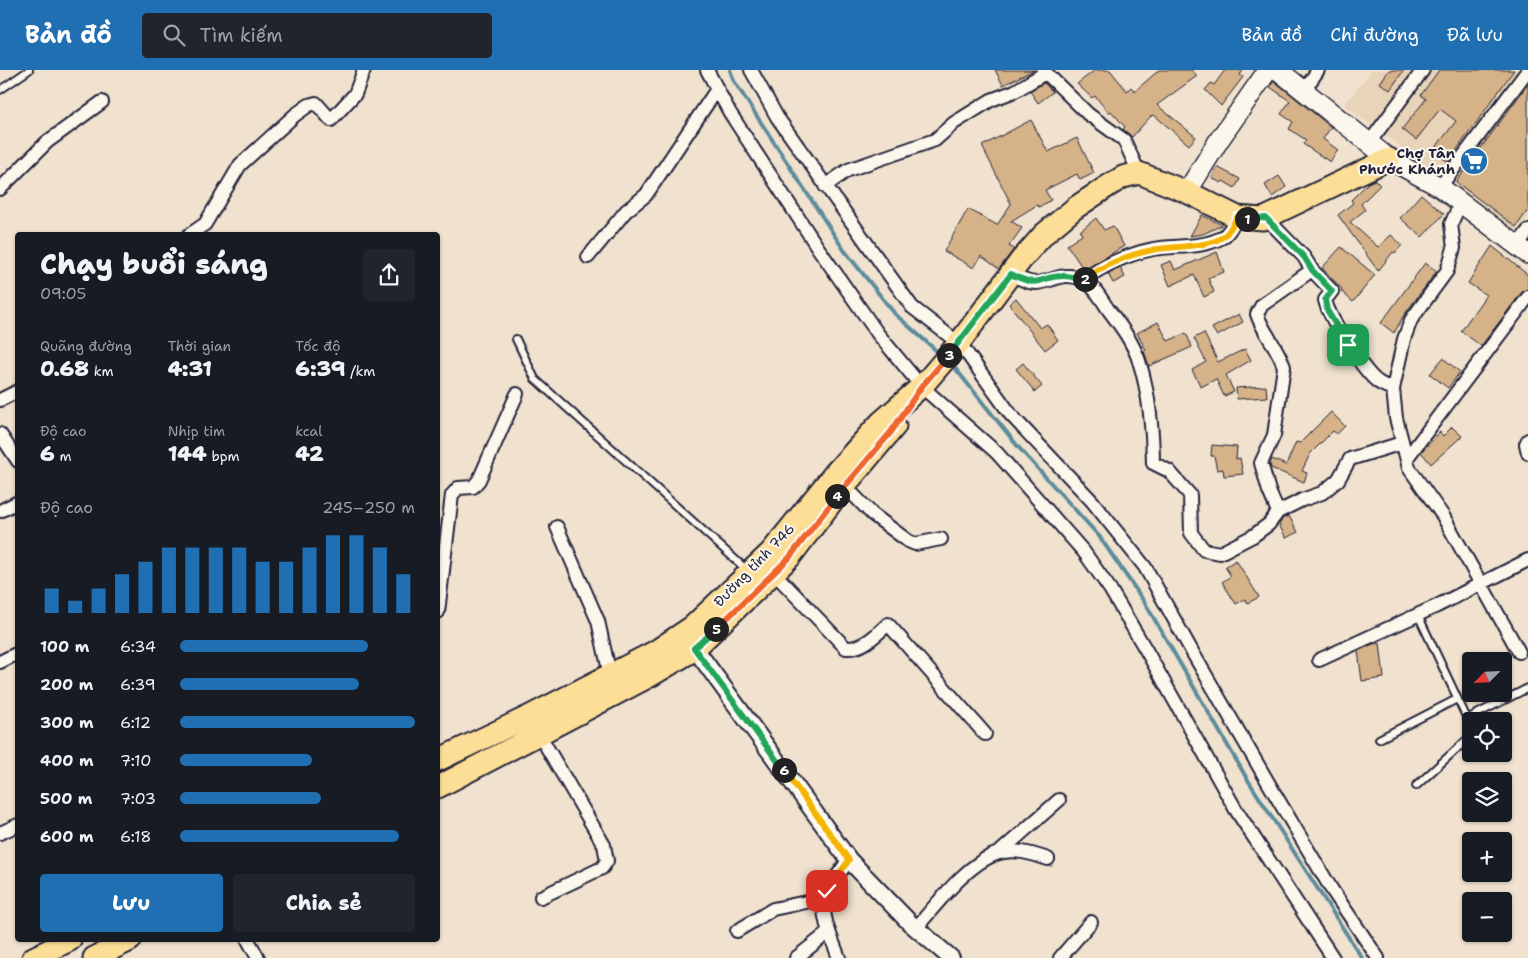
<!DOCTYPE html>
<html lang="vi">
<meta charset="utf-8">
<style>
body{margin:0;font-family:"Shantell Sans",sans-serif;background:#20242c;color:#f1f3f6;height:100vh;display:flex;flex-direction:column;font-size:19px;white-space:nowrap}
*{box-sizing:border-box;margin:0}
p{font-size:16px;color:#9ea1a6}
.icon{flex:none;width:28px;height:28px;fill:none;stroke:currentColor;stroke-width:2;stroke-linecap:round;stroke-linejoin:round}
.map{position:relative;flex:1;overflow:hidden}
.sheet{position:absolute;left:15px;top:162px;width:425px;height:710px;display:flex;flex-direction:column;background:#171b24;border-radius:5px;box-shadow:0 1px 4px #0004}
.sheet>*{flex:none}
.needle{width:32px;rotate:246deg}
.fabs{position:absolute;left:1462px;top:582px;display:grid;gap:10px}
.fabs a{display:grid;place-items:center;width:50px;height:50px;border-radius:5px;background:#171b24;box-shadow:0 1px 4px #0004;font-size:25px}
.pin{position:absolute;display:grid;place-items:center;width:42px;height:42px;color:#fff;margin:-21px;border-radius:10px;box-shadow:0 2px 8px #0006}
.km{position:absolute;width:25px;height:25px;margin:-12px;border-radius:50%;background:#222;color:#fff;font-size:14px;line-height:25px;text-align:center}
.round{display:grid;place-items:center;flex:none;width:52px;height:52px;border-radius:5px;background:#20242c}
.head{display:flex;align-items:center;justify-content:space-between;height:85px;padding:0 25px}
h1{font-size:28px;font-weight:800;line-height:38px}
.figures{display:grid;grid-template-columns:repeat(3,1fr);gap:8px;height:85px;padding:5px 25px}
.figures div{display:grid;align-content:center}
.figures b{font-size:21px;font-weight:800}
.figures small{font-size:14px;font-weight:400}
.figures p{font-size:14px}
.chart{height:140px;padding:10px 25px}
.chart p{display:flex;justify-content:space-between}
.chart svg{width:100%;height:90px;margin-top:5px;stroke:#1f6fb2;stroke-width:6}
.button{display:flex;gap:10px;margin-top:auto;padding:10px 25px}
.button a{flex:1;height:58px;border-radius:5px;background:#1f6fb2;color:#fff;font-size:20px;font-weight:800;line-height:58px;text-align:center}
.button a+a{background:#20242c;color:#f1f3f6}
ul{padding:0 25px;list-style:none;font-size:16px}
li{display:grid;grid-template-columns:80px 60px 1fr;align-items:center;height:38px}
li i{height:12px;border-radius:6px;background:#1f6fb2}
header{display:flex;align-items:center;gap:30px;box-sizing:border-box;height:70px;padding:0 25px;background:#1f6fb2;color:#fff}
header strong{font-size:24px}
nav{display:flex;gap:28px;margin-inline-start:auto;font-size:18px}
.search{width:350px;height:45px;background:#20242c;display:flex;align-items:center;gap:12px;box-sizing:border-box;padding:0 18px;border-radius:5px;color:#9ea1a6;font-size:19px}
.map>svg:first-child{display:block}
</style>
<header>
<strong>Bản đồ</strong>
<div class="search"><svg class="icon" aria-label="search" viewBox="0 0 24 24"><circle cx="10" cy="10" r="6"/><path d="M15 15l6 6"/></svg>Tìm kiếm</div>
<nav><a>Bản đồ</a><a>Chỉ đường</a><a>Đã lưu</a></nav>
</header>
<div class="map">
<svg width="1528" height="888" viewBox="0 0 1528 888">
<rect width="100%" height="100%" fill="#f0e2ce"/>
<filter id="ink" filterUnits="userSpaceOnUse"><feTurbulence type="fractalNoise" baseFrequency=".02" numOctaves="2"/><feDisplacementMap in="SourceGraphic" scale="10" xChannelSelector="R" yChannelSelector="G"/><feConvolveMatrix kernelMatrix="1 2 1 2 8 2 1 2 1" color-interpolation-filters="sRGB"/></filter>
<g filter="url(#ink)">
<!-- built -->
<path fill="#e8d4b9" d="M1372 0H1528V147L1517 162 1344 35Z"/>
<g fill="none" stroke-linecap="round" stroke-linejoin="round">
<!-- stream -->
<path stroke="#5c8c9c" stroke-width="4" d="M730 0 734 11 844 180 895 244 940 284
M951 293 1020 379 1099 466 1145 533 1246 707 1362 888"/>
</g>
<!-- building -->
<path fill="#d5b287" stroke="#22223b" d="M995 0H1034L1003 15Z
M1095 0H1110L1127 21 1131 17 1135 21 1159 0H1192L1197 6 1157 35 1196 67 1189 75 1154 45 1151 46 1132 67 1123 59 1125 57 1111 41 1109 43 1095 26 1092 28 1077 14Z
M1225 0H1243L1240 5 1243 7 1221 36 1205 20 1211 13 1214 15Z
M1389 0H1404L1390 20 1380 13Z
M1439 0H1514L1448 92 1433 81 1456 51 1440 39 1416 70 1402 59 1426 29 1421 25Z
M1274 11 1331 57 1323 69 1338 80 1330 92 1303 74 1306 70 1289 59 1293 52 1281 44 1290 31 1270 17Z
M1044 13 1053 22 1038 33 1030 21Z
M1528 14V140L1516 157 1456 112Z
M1031 50 1048 82 1077 68 1094 103 1080 110 1077 104 1045 120 1051 130 1039 137 1037 135 1011 151 1022 158 1009 176 1014 179 999 199 981 186 974 198 944 181 968 139 997 155 1011 134 982 76Z
M1217 97 1240 109 1235 118 1223 111 1221 113 1212 108Z
M1279 106 1286 117 1272 127 1265 115Z
M1375 110 1380 115 1361 134 1365 140 1350 152 1378 177 1391 165 1402 175 1395 183 1393 182 1378 201 1338 145 1353 133 1351 130 1368 113Z
M1421 124 1444 144 1422 167 1400 148Z
M1202 145 1222 155 1203 164 1190 166Z
M1096 148 1104 160 1113 156 1124 176 1084 200 1067 175 1082 165 1080 161Z
M1492 176 1528 205V219L1522 222 1481 276 1461 261 1486 225 1468 213Z
M1341 177 1375 205 1353 232 1341 221 1342 219 1322 198Z
M1217 182 1224 202 1208 208 1214 222 1204 227 1194 205 1170 216 1161 195 1171 191 1175 200Z
M1425 193 1437 201 1404 245 1394 263 1381 253Z
M1120 198 1125 207 1113 213 1108 204Z
M1016 228 1040 258 1047 254 1058 270 1045 280 1009 234Z
M1239 244 1243 252 1217 266 1212 258Z
M1158 252 1168 271 1186 263 1192 277 1149 296 1144 281 1146 280 1137 263Z
M1204 263 1218 292 1245 279 1251 290 1226 305 1234 322 1224 326 1216 309 1201 317 1192 300 1206 292 1194 268Z
M1443 288 1460 302 1448 318 1430 304Z
M1023 293 1042 316 1035 322 1016 299Z
M1266 316 1267 327 1237 329 1236 318Z
M1331 342 1345 356 1337 364 1333 361 1310 384 1302 401 1307 403 1304 412 1271 398 1270 394 1272 389 1286 395 1296 372 1300 373Z
M1452 357 1462 366 1431 394 1421 382 1440 362 1443 366Z
M1212 375 1237 377 1236 389 1240 388 1243 404 1224 406 1223 399 1217 400 1214 386H1211Z
M1289 446 1298 462 1286 468 1279 455 1283 448Z
M1236 490 1259 527 1248 533 1245 529 1236 534 1222 512 1231 506 1225 497Z
M1380 573 1384 608 1362 611 1358 581 1373 574Z"/>
<g fill="none" stroke-linecap="round" stroke-linejoin="round">
<defs>
<path id="service" d="M0 20 29 0
M516 269 535 309 748 501
M1418 545 1471 657
M1467 649 1528 618
M1379 669 1457 629
M1416 716 1471 666"/>
<path id="minor" d="M707 0 730 43 818 178 878 264 921 316 997 383 1084 482 1110 519 1146 580 1236 740 1333 888
M751 0 777 47 912 237 961 275 1011 345 1092 431 1145 497 1194 585 1276 726 1332 820 1378 888
M1043 0 1088 44 1124 70 1139 103
M1304 21 1318 0
M1369 73 1423 0
M825 116 848 100 935 70 954 53 991 30 1015 21 1045 3
M1440 117 1528 0
M0 119 47 72 102 32
M1461 132 1451 154 1454 178 1447 201 1411 250 1404 269 1393 319 1396 348 1409 398 1443 446 1519 582
M1266 148 1304 187 1312 200 1332 221 1325 230C1329 248 1364 302 1378 312 1382 315 1388 317 1393 319
M189 165 205 154 240 95 295 45 309 35 316 33 331 50 355 24 364 0
M1517 176 1528 161
M588 187 626 141 646 125 717 19
M1011 204C1018 208 1027 213 1036 213 1053 212 1064 200 1084 210 1095 217 1101 229 1108 239 1120 255 1133 272 1139 291 1149 321 1153 363 1153 393L1169 401 1190 425 1191 463 1204 480 1220 483 1253 466 1269 454 1278 442 1302 430 1322 423 1338 410 1350 389 1402 373
M1084 210C1103 195 1129 184 1153 179 1175 175 1200 179 1221 168 1228 165 1233 154 1237 147
M0 330 18 321
M0 364 18 391
M1528 370 1526 374 1528 383
M1407 388 1528 227
M845 416 872 444 908 471 915 474 941 469
M0 441 18 432
M1278 442 1269 421 1261 393 1274 365 1284 297C1278 277 1263 263 1257 244L1262 235 1312 200
M557 457 598 551 610 605
M774 503 846 578C863 579 876 565 888 554L985 664
M438 542 452 425 458 418 473 417 479 410 517 324
M1319 590 1437 536 1528 490
M0 592 18 583
M539 664 604 775 607 791 602 798 541 827
M0 763 18 755
M1000 782 1059 730
M916 858C937 834 968 792 999 783 1015 778 1033 784 1048 789
M737 861 773 839 825 828
M248 870 258 888
M796 888 829 862
M839 888C820 838 815 834 849 790
M1060 888 1091 852"/>
<path id="tertiary" d="M688 569 849 790 910 853 951 888"/>
<path id="secondary" d="M1278 0 1389 89 1440 117 1528 184
M1187 122 1219 70 1268 0"/>
<path id="primary" d="M438 690 528 647 656 581 692 557 771 482 834 404 881 352 924 314 959 273 1021 190 1044 164 1075 138 1108 116 1123 107 1139 103 1187 122 1237 147 1263 149 1389 89
M438 717 650 606 692 581 789 488 841 420 895 356
M33 888 70 870
M94 888 130 870"/>
</defs>
<!-- service casing -->
<use href="#service" stroke="#22223b" stroke-width="10"/>
<!-- minor casing -->
<use href="#minor" stroke="#22223b" stroke-width="16"/>
<!-- tertiary casing -->
<use href="#tertiary" stroke="#22223b" stroke-width="20"/>
<!-- secondary casing -->
<use href="#secondary" stroke="#22223b" stroke-width="22"/>
<!-- primary casing -->
<use href="#primary" stroke="#22223b" stroke-width="25"/>
<!-- service -->
<use href="#service" stroke="#fbf7ec" stroke-width="6"/>
<!-- minor -->
<use href="#minor" stroke="#fbf7ec" stroke-width="12"/>
<!-- tertiary -->
<use href="#tertiary" stroke="#fbf7ec" stroke-width="16"/>
<!-- secondary -->
<use href="#secondary" stroke="#fbf7ec" stroke-width="19"/>
<!-- primary -->
<use href="#primary" stroke="#fcde96" stroke-width="21"/>
</g>
</g>
<g fill="none" stroke-linecap="round" stroke-linejoin="round" filter="url(#ink)">
<defs>
<path id="split-1" d="M1247 149 1266 148 1304 187 1312 200 1332 221 1325 230 1327 240 1348 275"/>
<path id="split-2" d="M1085 209C1104 195 1128 185 1152 180 1169 176 1210 178 1224 166 1230 161 1233 154 1237 147L1247 149"/>
<path id="split-3" d="M949 285 1011 204C1043 221 1038 205 1065 206 1072 206 1079 210 1085 209"/>
<path id="split-4" d="M837 426 891 362 922 316 949 285"/>
<path id="split-5" d="M716 559 789 488 837 426"/>
<path id="split-6" d="M716 559 694 578 784 700"/>
<path id="split-7" d="M784 700 849 790 827 821"/>
</defs>
<!-- split-1 casing -->
<use href="#split-1" stroke="#fff" stroke-width="10"/>
<!-- split-2 casing -->
<use href="#split-2" stroke="#fff" stroke-width="10"/>
<!-- split-3 casing -->
<use href="#split-3" stroke="#fff" stroke-width="10"/>
<!-- split-4 casing -->
<use href="#split-4" stroke="#fff" stroke-width="10"/>
<!-- split-5 casing -->
<use href="#split-5" stroke="#fff" stroke-width="10"/>
<!-- split-6 casing -->
<use href="#split-6" stroke="#fff" stroke-width="10"/>
<!-- split-7 casing -->
<use href="#split-7" stroke="#fff" stroke-width="10"/>
<!-- split-1 -->
<use href="#split-1" stroke="#22a559" stroke-width="6"/>
<!-- split-2 -->
<use href="#split-2" stroke="#f5b400" stroke-width="6"/>
<!-- split-3 -->
<use href="#split-3" stroke="#22a559" stroke-width="6"/>
<!-- split-4 -->
<use href="#split-4" stroke="#f0652b" stroke-width="6"/>
<!-- split-5 -->
<use href="#split-5" stroke="#f0652b" stroke-width="6"/>
<!-- split-6 -->
<use href="#split-6" stroke="#22a559" stroke-width="6"/>
<!-- split-7 -->
<use href="#split-7" stroke="#f5b400" stroke-width="6"/>
</g>
<!-- icons -->
<defs>
<symbol id="supermarket-disc" viewBox="-11 -11 22 22"><circle r="9.5" fill="#1f6fb2" stroke="#fbf7ec"/><path d="M-6-5.5h2.5l.6 2H6L4.5 2H-2.5L-4.4-4H-6ZM-1.5 3.2a1.3 1.3 0 1 0 .1 0ZM3 3.2a1.3 1.3 0 1 0 .1 0Z" fill="#fff"/></symbol>
</defs>
<g fill-rule="evenodd">
<use href="#supermarket-disc" x="1458" y="75" width="32" height="32"/>
</g>
<g text-anchor="middle" dominant-baseline="central" stroke-width="4" stroke-linejoin="round" paint-order="stroke">
<!-- poi labels -->
<g font-size="14" font-weight="bold" fill="#22223b" stroke="#fbf7ec" text-anchor="end">
<text x="1455" y="83">Chợ Tân<tspan x="1455" dy="16">Phước Khánh</tspan></text>
</g>
<!-- street labels -->
<g font-size="14" fill="#22223b" stroke="#fbf7ec">
<text transform="translate(754 495) rotate(-46)">Đường tỉnh 746</text>
</g>
</g>
</svg>
<div class="fabs">
<a><svg class="needle" viewBox="-14 -14 28 28"><path d="M0-13l5 13h-10z" fill="#e53935"/><path d="M0 13l5-13h-10z" fill="#9ea1a6"/></svg></a>
<a><svg class="icon" aria-label="locate" viewBox="0 0 24 24"><circle cx="12" cy="12" r="6"/><path d="M12 2v4M12 18v4M2 12h4M18 12h4"/></svg></a>
<a><svg class="icon" aria-label="layers" viewBox="0 0 24 24"><path d="M12 4l9 5-9 5-9-5zM3 14l9 5 9-5"/></svg></a>
<a>+</a>
<a>−</a>
</div>
<div class="pin" style="left:1348px;top:275px;background:#1e9e55"><svg class="icon" aria-label="arrive" viewBox="0 0 24 24"><path d="M6 21V4h12l-3 4 3 4H6"/></svg></div>
<div class="pin" style="left:827px;top:821px;background:#d93025"><svg class="icon" aria-label="check" viewBox="0 0 24 24"><path d="M5 12l5 5 9-10"/></svg></div>
<b class="km" style="left:1247px;top:149px">1</b>
<b class="km" style="left:1085px;top:209px">2</b>
<b class="km" style="left:949px;top:285px">3</b>
<b class="km" style="left:837px;top:426px">4</b>
<b class="km" style="left:716px;top:559px">5</b>
<b class="km" style="left:784px;top:700px">6</b>
<section class="sheet">
<div class="head"><div><h1>Chạy buổi sáng</h1><p>09:05</p></div><a class="round"><svg class="icon" aria-label="share" viewBox="0 0 24 24"><path d="M12 15V3M7 8l5-5 5 5M5 13v7h14v-7"/></svg></a></div>
<div class="figures">
<div><p>Quãng đường</p><b>0.68<small> km</small></b></div>
<div><p>Thời gian</p><b>4:31</b></div>
<div><p>Tốc độ</p><b>6:39<small> /km</small></b></div>
</div>
<div class="figures">
<div><p>Độ cao</p><b>6<small> m</small></b></div>
<div><p>Nhịp tim</p><b>144<small> bpm</small></b></div>
<div><p>kcal</p><b>42</b></div>
</div>
<div class="chart"><p><span>Độ cao</span>245–250 m</p>
<svg viewBox="0 0 160 44" preserveAspectRatio="none"><path d="M5 44V32M15 44V38M25 44V32M35 44V25M45 44V19M55 44V12M65 44V12M75 44V12M85 44V12M95 44V19M105 44V19M115 44V12M125 44V6M135 44V6M145 44V12M155 44V25"/></svg>
</div>
<ul>
<li><b>100 m</b>6:34<i style="width:80%"></i></li>
<li><b>200 m</b>6:39<i style="width:76%"></i></li>
<li><b>300 m</b>6:12<i style="width:100%"></i></li>
<li><b>400 m</b>7:10<i style="width:56%"></i></li>
<li><b>500 m</b>7:03<i style="width:60%"></i></li>
<li><b>600 m</b>6:18<i style="width:93%"></i></li>
</ul>
<div class="button"><a>Lưu</a><a>Chia sẻ</a></div>
</section>
</div>
